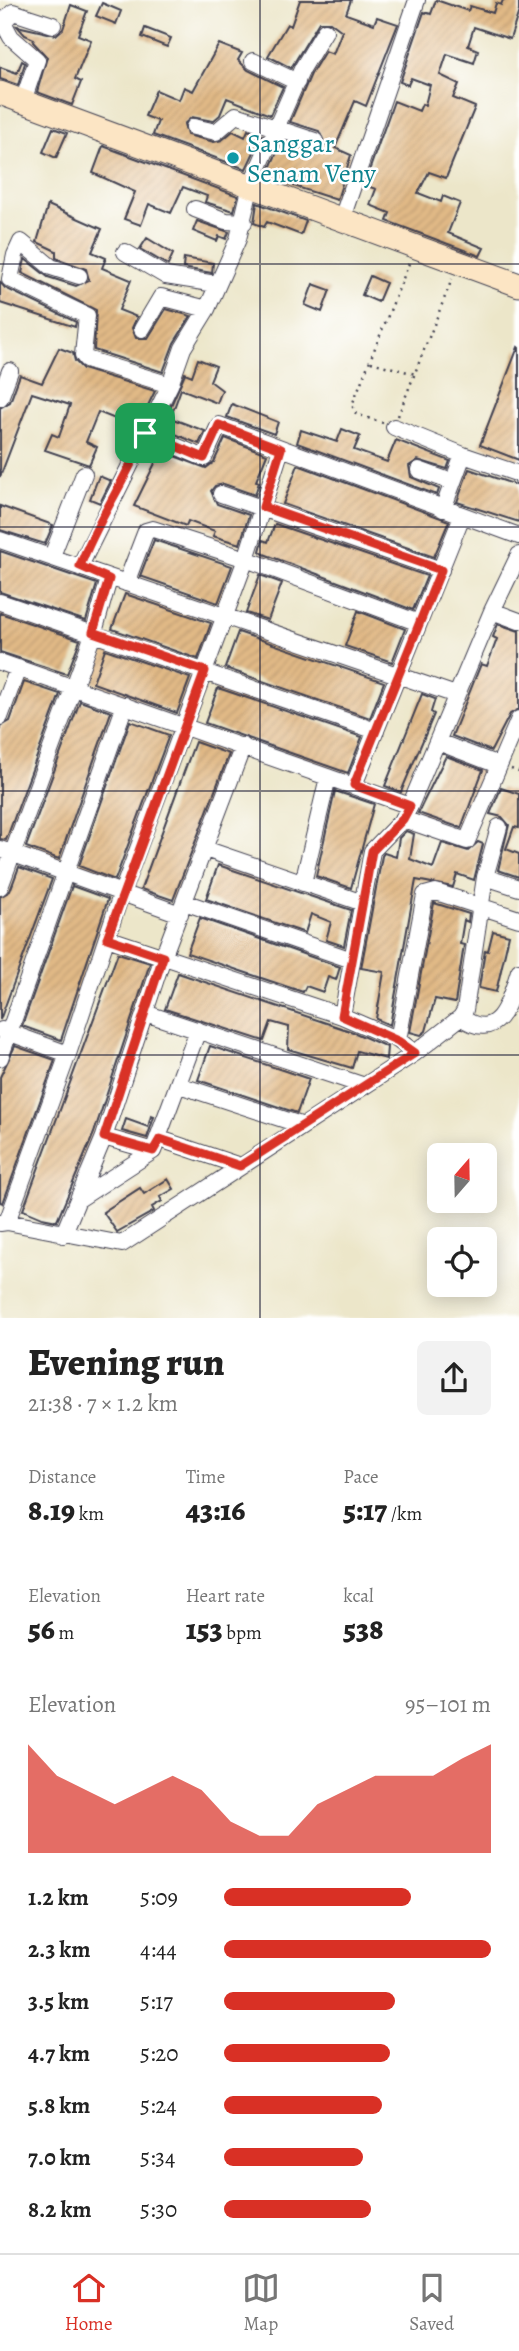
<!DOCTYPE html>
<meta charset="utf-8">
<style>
body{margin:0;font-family:Alegreya,serif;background:#f2f2f2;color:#222;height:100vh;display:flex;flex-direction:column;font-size:26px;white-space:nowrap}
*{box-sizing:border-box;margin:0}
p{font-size:23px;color:#767676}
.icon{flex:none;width:38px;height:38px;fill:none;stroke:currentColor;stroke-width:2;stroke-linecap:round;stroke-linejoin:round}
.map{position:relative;height:1318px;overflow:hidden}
.side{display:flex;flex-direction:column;background:#fff;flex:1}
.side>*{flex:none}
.needle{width:46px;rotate:20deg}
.buttons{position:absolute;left:427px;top:1143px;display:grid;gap:14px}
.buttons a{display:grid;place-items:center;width:70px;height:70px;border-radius:10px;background:#fff;box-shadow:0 4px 18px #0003;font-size:35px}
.pin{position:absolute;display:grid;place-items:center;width:60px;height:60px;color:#fff;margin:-30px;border-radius:14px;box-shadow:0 4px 10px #0006}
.round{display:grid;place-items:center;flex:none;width:74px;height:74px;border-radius:10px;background:#f2f2f2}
.summary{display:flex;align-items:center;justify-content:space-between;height:119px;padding:0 28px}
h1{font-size:38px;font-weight:800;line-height:52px}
.figures{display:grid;grid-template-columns:repeat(3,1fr);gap:10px;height:119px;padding:7px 28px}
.figures div{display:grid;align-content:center}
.figures b{font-size:30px;font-weight:800}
.figures small{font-size:19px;font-weight:400}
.figures p{font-size:19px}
.chart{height:196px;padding:14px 28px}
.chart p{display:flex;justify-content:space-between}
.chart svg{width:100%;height:126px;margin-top:7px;fill:#d93025;opacity:.7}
ul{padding:0 28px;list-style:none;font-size:23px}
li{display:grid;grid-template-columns:112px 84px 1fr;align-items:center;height:52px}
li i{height:18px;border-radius:9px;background:#d93025}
.tab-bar{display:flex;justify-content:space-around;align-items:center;height:98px;border-top:2px solid #e0e0e0;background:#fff;font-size:19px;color:#767676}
.tab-bar a{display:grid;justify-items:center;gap:4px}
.tab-bar .current{color:#d93025}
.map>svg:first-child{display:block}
</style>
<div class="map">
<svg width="519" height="1319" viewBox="0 0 519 1319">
<defs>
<pattern id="building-hatch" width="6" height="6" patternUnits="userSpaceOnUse" patternTransform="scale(1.75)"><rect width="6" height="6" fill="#e1b986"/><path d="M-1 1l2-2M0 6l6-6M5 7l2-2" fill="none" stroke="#c19f75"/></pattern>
</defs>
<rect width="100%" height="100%" fill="#fff"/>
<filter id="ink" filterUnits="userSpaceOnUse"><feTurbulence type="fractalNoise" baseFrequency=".0143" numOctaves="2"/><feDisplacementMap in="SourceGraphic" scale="14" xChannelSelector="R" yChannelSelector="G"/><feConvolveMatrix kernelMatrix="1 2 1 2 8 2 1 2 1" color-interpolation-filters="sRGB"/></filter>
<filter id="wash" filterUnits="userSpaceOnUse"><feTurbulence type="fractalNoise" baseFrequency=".00686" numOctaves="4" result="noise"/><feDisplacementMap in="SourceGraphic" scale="28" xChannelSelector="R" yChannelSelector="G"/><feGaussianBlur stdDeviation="1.57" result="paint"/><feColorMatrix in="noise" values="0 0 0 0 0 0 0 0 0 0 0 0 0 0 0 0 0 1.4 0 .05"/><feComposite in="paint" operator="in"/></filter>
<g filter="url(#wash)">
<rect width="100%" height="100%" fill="#ece6c9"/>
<g id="blocks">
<!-- building -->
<path fill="url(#building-hatch)" d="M300 0H351L346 14 374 24 377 17 398 24 366 106 355 101 335 148 351 155 337 200 266 177 282 141 312 151 321 149 325 144 319 131 290 122 311 74 325 51 333 54 342 31 330 22H319L291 68 268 56 287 24 291 26Z
M436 0 468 11 470 6 493 13 496 3 501 5 503 0H519V11L510 39 474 27 468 46 478 50 474 63 447 54 440 75 459 84 453 98 475 107 446 178 429 172 418 193 441 202 443 196 460 203 448 233 484 248 480 256 387 221 390 213 370 205 376 189 364 185 394 101 419 111 422 104 425 105 430 85 411 78 408 85 400 82 424 12 431 14Z
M102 3 121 11 116 24 96 16Z
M71 5 87 11 78 35 91 40 75 79 81 82 72 105 37 92 47 57 33 42 34 39 25 35 17 26 56 35 63 29Z
M145 28 171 38 167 47 142 37Z
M219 44 242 53 238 60 248 70 283 87 270 115 227 98 220 115 213 121 192 117 184 124 187 135 214 142 222 140 233 131 245 137 248 130 262 135 246 169 153 135 158 121 145 116 156 90 179 100 184 87 193 91Z
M22 61 25 63 18 85 0 79V67L17 73Z
M53 128 67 133 56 158 43 152Z
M103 146 238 196 234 211 205 202 207 196 183 187 171 213 149 204 141 225 124 219 135 192 93 173Z
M257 203 306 221 301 235 267 222 264 227 254 223Z
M48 205 102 229 92 252 106 258 102 268 131 280 119 310 137 317 132 328 136 338H148L166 309 191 316 174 343 163 372 94 350 96 310 22 273 25 259 48 277 76 286 89 280 86 269 56 258V251L37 242Z
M197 221 229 232 226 239 219 236 217 241 193 231Z
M147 238 173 254 168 265 140 249Z
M184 258 213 263 212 273 183 268Z
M370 276 386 283 378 302 362 295Z
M0 282 5 288 76 322 75 327 0 303Z
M313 284 330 290 322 312 305 305Z
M518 347 519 348V460L480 445Z
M59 348 73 353 75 361 83 369 155 391 135 432 121 427 123 422 98 412 86 442 97 447 89 465 45 450 52 434 59 437 70 405 32 393 0 477V408L10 402 20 375 42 383Z
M198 359 216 366 210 381 222 390 217 403 181 389 170 419 166 417 185 373 192 376Z
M232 404 278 422 274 434 227 417Z
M173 419 205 431 199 444 168 431Z
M342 429 360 436 354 450 387 462 396 440 450 461 447 469 418 460 409 466 411 477 439 489 437 495 297 443 301 430 337 442Z
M225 438 267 454 256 481 259 482 255 495 224 484 215 486 211 491 217 504 249 515 240 544 213 536 215 531 188 521 186 526 134 506 161 451 206 468 214 462Z
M298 465 449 521 434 557 283 504Z
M469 469 519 486V522L457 502Z
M99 476 111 481 100 503 90 499Z
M0 506 53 525 45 544 0 530Z
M275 524 427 576 413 610 264 554 260 551 263 540 268 542Z
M154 540 232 566 218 603 140 576Z
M0 551 97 584 86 621 0 592Z
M260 575 282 583 268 620 246 613Z
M125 594 211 623 198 659 112 629Z
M358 611 405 629 392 662 345 646Z
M0 613 80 640 67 674 0 652Z
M498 624 519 631V709L510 714 491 751 452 736 481 664 487 666 497 639 493 637Z
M238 632 384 682 370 718 225 668Z
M105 649 190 678 177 713 93 683Z
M24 682 60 694 6 840 0 839V727L10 721Z
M218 688 362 737 348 773 205 723Z
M422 694 435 699 431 712 434 714 401 792 385 786Z
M80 701 111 712 59 859 26 847Z
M130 721 169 735 115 880 79 866Z
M195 742 229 754 173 900 141 889Z
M446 756 483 770 461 828 418 813Z
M501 788 519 794V828L514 827 506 849 519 854V877L498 870 509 825 502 817 490 814Z
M335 791 374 804 351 888 316 876Z
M406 831 414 834 410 859 433 868 442 843 468 851 478 842 483 844 474 880 457 874 453 887 416 880 390 1025 376 1019 384 972 361 968 382 856 384 853 396 857 399 838Z
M218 865 351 910 344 946 326 940 331 922 311 914 305 933 206 899Z
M19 867 52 879 0 1020V897L10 891Z
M72 886 108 899 61 1040 22 1026Z
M434 903 469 914 468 922 464 920 460 944 464 945 455 1003 435 999 426 1031 421 1035 410 1032Z
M200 918 340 967 336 980 328 977 323 992 306 986 303 992 187 953Z
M493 931 509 935 496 992 479 988 485 950 488 951Z
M118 953 150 963 94 1133 57 1221 42 1218 23 1210Z
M178 973 353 1032 387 1047 386 1059 357 1051 352 1068 288 1049 289 1027 271 1022 264 1041 165 1009Z
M15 1046 55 1060 3 1203 0 1202V1077Z
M210 1046 309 1079 297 1113 198 1080Z
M151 1116 154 1117 147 1138 122 1131 126 1119 148 1127Z
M168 1179 174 1189 160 1197 162 1201 152 1207 154 1211 117 1232 103 1212 140 1188 144 1194Z"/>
</g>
</g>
<g filter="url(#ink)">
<use href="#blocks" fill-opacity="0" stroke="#403f50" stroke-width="2"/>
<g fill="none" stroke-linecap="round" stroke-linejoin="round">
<defs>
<path id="street" d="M253 61 297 82
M23 101 37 60 11 37 3 22 13 12 53 25
M194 127 216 132 236 115 315 141
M195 209 226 221 244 222
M342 218 417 0
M125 252 166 276 216 284
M79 276 51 267 21 242 15 255 10 279 87 316 83 355 86 359 170 385 183 348 207 309 238 239 251 185 302 69 325 31
M142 329 161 297 207 309
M0 398 10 371
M394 427 463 455 519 474
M145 433 204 458 219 425 519 536
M419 470 452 482
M221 494 441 570
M443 509 463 455
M0 540 456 695
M52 556 84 474
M80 566 170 385
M126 583 146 531 153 529 246 559 419 623
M0 602 376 731
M492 611 519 621
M0 662 410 806
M0 717 18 668
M438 742 498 765
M354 785 462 516
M403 819 467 841 519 719
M0 849 180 914
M205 849 363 903
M485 877 519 888
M303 883 328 777
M0 887 94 632 109 579
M184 902 352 960
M107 938 342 1016 398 1040 415 1053
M145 1013 362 1085
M342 1016 372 851 403 819 410 806 492 611 519 555
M461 1017C499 1045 510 1000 519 971
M2 1030 68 1054
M398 1040 425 895 436 892 519 919
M0 1058 125 705
M179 1085 301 1125
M104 1137 153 1151
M160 1139 240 1166
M79 1199 153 1151 198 1030
M7 1222 68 1054 122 892 246 559 281 449
M0 1223 7 1222 122 1244 415 1053 461 1017 465 1010 485 877 499 827
M63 1235 104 1137 163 957 243 746"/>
<path id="secondary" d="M0 93 519 285"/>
</defs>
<!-- street casing -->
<use href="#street" stroke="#403f50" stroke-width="18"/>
<!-- secondary casing -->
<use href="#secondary" stroke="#403f50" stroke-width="25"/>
<!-- path -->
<path stroke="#403f50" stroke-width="2.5" stroke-dasharray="2 5" stroke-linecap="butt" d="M371 362 415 374
M398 416 452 279
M383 423 356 414 352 405 410 261
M511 769 519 772"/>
<!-- street -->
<use href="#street" stroke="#fff" stroke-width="16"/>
<!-- secondary -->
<use href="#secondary" stroke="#fce5c4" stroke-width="23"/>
</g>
</g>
<g fill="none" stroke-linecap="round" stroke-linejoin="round" filter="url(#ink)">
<defs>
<path id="route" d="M219 425 281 449 263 507 441 570 354 785 410 806 403 819 372 851 342 1016 398 1041 415 1053 240 1166 160 1139 153 1151 104 1137 163 957 107 938 205 671 93 632 109 579 80 566C97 520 127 479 145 433L204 458Z"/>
</defs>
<!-- route casing -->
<use href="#route" stroke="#fff" stroke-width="14"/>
<!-- route -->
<use href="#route" stroke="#d93025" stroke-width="9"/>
</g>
<!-- grid -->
<path fill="none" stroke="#22223b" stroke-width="2" stroke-opacity="0.55" d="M260 0V1319M0 264H519M0 527H519M0 791H519M0 1055H519"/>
<!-- markers -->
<circle fill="#0f9aa8" stroke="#fff" stroke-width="2.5" cx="233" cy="158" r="7"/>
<g text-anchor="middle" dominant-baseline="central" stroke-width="5" stroke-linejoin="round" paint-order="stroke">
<!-- culture labels -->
<g font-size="26" fill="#0d838f" stroke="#fff" text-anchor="start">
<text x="247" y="143">Sanggar<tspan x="247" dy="30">Senam Veny</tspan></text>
</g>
</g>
</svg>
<div class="buttons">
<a><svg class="needle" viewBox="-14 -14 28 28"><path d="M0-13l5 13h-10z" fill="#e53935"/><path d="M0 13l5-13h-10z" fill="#767676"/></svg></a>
<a><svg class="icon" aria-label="locate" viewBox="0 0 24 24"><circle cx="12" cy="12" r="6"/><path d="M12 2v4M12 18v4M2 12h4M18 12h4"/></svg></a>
</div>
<div class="pin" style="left:145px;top:433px;background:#1e9e55"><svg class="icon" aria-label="arrive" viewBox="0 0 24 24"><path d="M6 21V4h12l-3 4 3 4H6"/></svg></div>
</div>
<section class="side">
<div class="summary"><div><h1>Evening run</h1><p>21:38 · 7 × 1.2 km</p></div><a class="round"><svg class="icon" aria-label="share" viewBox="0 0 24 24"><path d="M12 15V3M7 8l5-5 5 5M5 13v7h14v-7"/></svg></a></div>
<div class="figures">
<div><p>Distance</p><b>8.19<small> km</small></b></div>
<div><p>Time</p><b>43:16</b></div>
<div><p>Pace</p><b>5:17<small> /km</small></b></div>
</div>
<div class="figures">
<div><p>Elevation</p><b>56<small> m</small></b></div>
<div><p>Heart rate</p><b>153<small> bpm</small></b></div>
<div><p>kcal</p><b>538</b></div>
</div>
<div class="chart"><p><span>Elevation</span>95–101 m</p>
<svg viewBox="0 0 160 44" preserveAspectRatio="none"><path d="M0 44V6L10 17L20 22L30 27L40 22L50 17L60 22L70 33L80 38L90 38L100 27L110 22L120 17L130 17L140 17L150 11L160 6V44z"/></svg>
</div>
<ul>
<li><b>1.2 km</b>5:09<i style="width:70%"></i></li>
<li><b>2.3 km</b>4:44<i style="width:100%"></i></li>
<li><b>3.5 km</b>5:17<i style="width:64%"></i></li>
<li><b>4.7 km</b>5:20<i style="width:62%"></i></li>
<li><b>5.8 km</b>5:24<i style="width:59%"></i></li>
<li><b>7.0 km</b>5:34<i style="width:52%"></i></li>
<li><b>8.2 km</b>5:30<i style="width:55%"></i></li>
</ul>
</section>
<nav class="tab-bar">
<a class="current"><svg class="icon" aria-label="home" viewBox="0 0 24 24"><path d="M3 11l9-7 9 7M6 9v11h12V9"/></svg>Home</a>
<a><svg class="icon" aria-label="map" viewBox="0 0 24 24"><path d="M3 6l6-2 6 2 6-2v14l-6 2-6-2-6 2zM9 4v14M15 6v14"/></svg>Map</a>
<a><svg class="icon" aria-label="saved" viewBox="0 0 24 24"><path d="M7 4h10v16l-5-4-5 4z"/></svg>Saved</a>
</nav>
